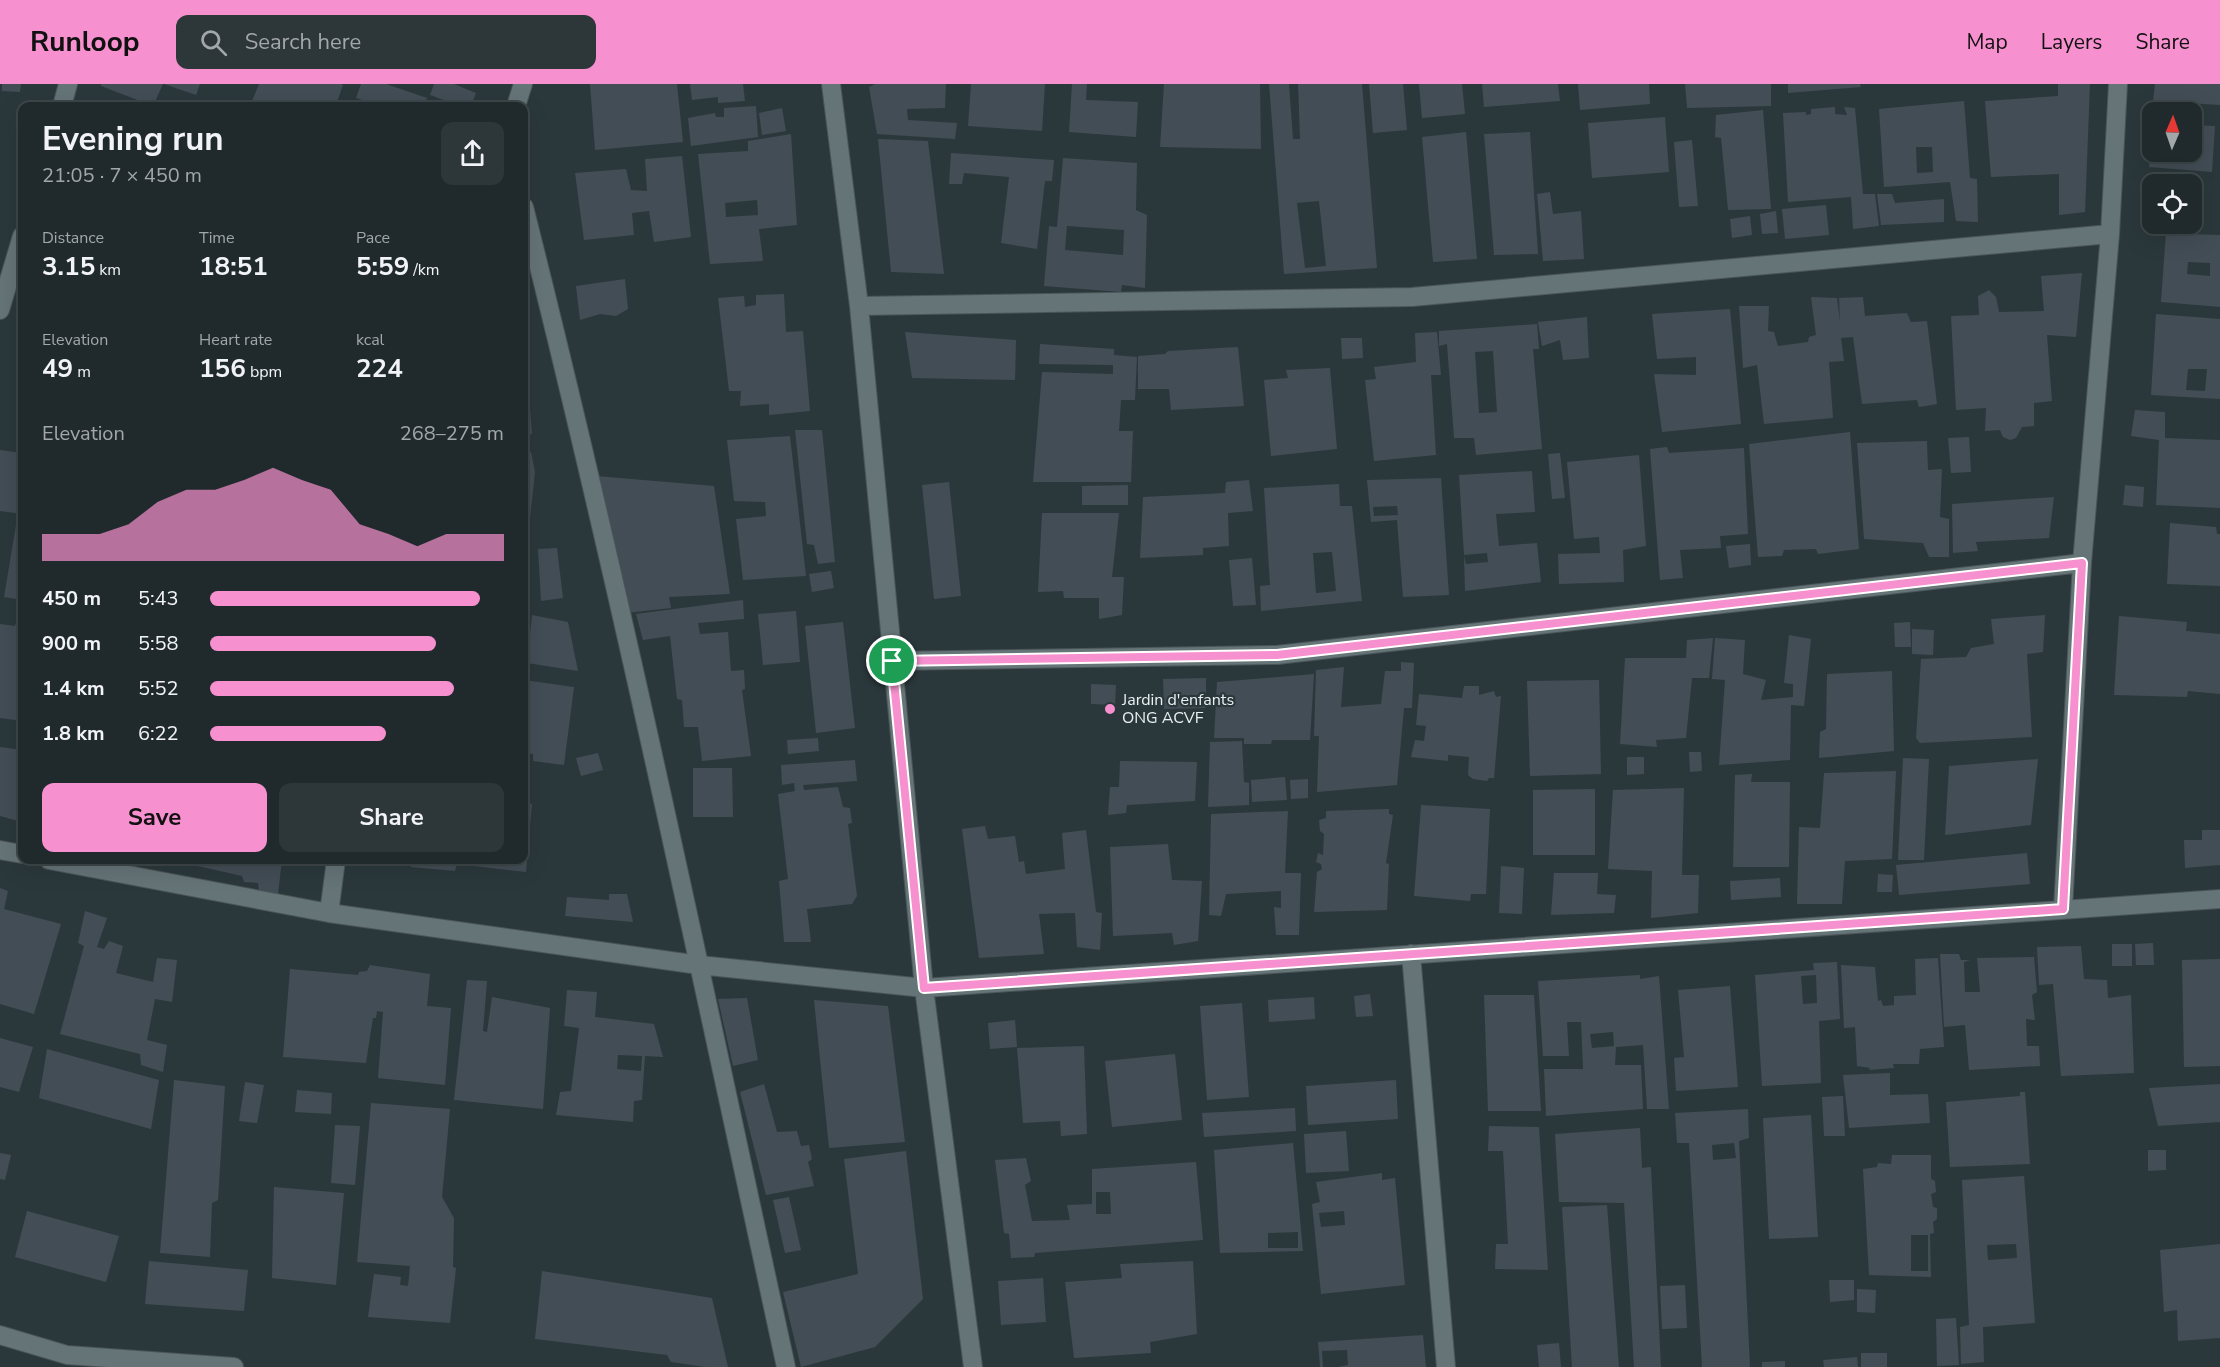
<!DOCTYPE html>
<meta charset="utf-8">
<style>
body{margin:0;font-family:"Nunito Sans",sans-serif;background:#2d3638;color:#f1f3f6;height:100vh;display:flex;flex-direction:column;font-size:22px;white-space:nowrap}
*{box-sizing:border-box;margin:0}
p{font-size:20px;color:#a2a7a9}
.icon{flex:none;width:33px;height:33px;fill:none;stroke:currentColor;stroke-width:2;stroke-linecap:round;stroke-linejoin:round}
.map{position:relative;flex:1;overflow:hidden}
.panel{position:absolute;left:18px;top:18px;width:510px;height:762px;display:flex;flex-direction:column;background:#202a2c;border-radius:12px;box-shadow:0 6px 24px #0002,0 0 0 2px #3d4648}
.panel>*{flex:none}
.needle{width:39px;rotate:2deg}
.buttons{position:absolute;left:2142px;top:18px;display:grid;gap:12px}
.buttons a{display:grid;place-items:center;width:60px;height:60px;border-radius:12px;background:#202a2c;box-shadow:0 6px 24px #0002,0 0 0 2px #3d4648;font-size:30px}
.pin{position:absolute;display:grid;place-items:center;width:51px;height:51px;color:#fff;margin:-26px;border:3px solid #fff;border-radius:50%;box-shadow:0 2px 6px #0007}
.round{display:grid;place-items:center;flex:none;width:63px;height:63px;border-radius:12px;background:#2d3638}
.overview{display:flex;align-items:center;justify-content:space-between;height:102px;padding:0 24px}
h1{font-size:33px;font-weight:700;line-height:45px}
.stats{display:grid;grid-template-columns:repeat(3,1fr);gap:9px;height:102px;padding:6px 24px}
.stats div{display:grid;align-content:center}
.stats b{font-size:26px;font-weight:700}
.stats small{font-size:16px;font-weight:400}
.stats p{font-size:16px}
.chart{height:168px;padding:12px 24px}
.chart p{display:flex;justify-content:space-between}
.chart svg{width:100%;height:108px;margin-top:6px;fill:#f790ce;opacity:.7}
.button{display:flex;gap:12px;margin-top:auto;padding:12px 24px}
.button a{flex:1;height:69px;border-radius:12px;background:#f790ce;color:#111;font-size:24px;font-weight:700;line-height:69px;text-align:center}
.button a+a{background:#2d3638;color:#f1f3f6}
ul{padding:0 24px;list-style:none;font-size:20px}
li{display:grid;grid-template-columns:96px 72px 1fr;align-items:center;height:45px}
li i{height:15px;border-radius:8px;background:#f790ce}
header{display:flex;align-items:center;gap:36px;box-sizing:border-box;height:84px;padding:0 30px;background:#f790ce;color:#111}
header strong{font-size:28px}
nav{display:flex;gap:33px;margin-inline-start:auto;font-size:21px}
.search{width:420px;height:54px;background:#2d3638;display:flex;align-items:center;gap:15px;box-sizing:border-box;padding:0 21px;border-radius:12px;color:#a2a7a9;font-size:22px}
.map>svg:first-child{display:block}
</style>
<header>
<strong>Runloop</strong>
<div class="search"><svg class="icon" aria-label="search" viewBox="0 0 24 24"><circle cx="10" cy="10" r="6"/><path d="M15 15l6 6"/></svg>Search here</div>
<nav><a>Map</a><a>Layers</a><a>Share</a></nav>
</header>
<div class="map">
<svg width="2220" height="1283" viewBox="0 0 2220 1283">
<rect width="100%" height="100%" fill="#2b383b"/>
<!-- building -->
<path fill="#434d55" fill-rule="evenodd" d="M2 0H21L20 8 2 7Z
M101 0H163L153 22 101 2Z
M164 0H200L196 11Z
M259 0H341L343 1 337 18 343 22H265L252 17Z
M361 0H386L427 14 424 22H381L356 14Z
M434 0H454L476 9 471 22H460L430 11Z
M590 0H677L683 58 595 66Z
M690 0H743L745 17 718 19V13L692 16Z
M875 0H946L945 24 907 25 908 36 957 39 955 55 877 50 869 3Z
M971 0H1045L1042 47 968 42Z
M1072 0H1087L1086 16 1138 18 1136 53 1069 48Z
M1164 0H1260L1261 65 1160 63Z
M1269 0H1289L1293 55H1300L1298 0H1362L1377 184 1284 190ZM1319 117 1326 182 1305 184 1297 119Z
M1369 0H1403L1407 46 1373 49Z
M1419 0H1462L1465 30 1422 34Z
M1482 0H1558L1560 17 1484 23Z
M1578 0H1649L1650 20 1580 26Z
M1685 0H1771V22L1687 24Z
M1788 0H1860L1861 3 1788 9Z
M2058 0H2090L2085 128 2059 131V90L1991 93 1985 17 2058 12Z
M2155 0H2220V21L2153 17Z
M1964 17 1970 94 1977 95 1978 138 1956 137 1950 98 1884 103 1879 25ZM1916 63H1932L1933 88 1917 89Z
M756 22 758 53 691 62 688 34 715 29 716 33H724V24Z
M1835 23V30L1847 31 1844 23 1855 24 1863 110H1875L1879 142 1853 145 1851 113 1788 118 1783 29 1806 28V31L1811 30V25Z
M782 24 786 47 762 51 759 29Z
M1763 26 1771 125 1728 126 1721 54 1715 53 1716 31Z
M1665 33 1669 88 1592 94 1588 39Z
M2192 41 2215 42 2212 88 2149 83 2151 54 2152 68H2192Z
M1466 48 1477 175 1433 178 1422 53Z
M1530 48 1538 170 1494 171 1484 50Z
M791 50 797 141 759 145 763 177 710 180 698 70 748 67V57ZM757 116 758 131 726 133 725 119Z
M878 55 928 57 944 190 891 188Z
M1692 56 1698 122 1679 123 1674 58Z
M951 69 1054 76 1052 97H1045L1037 165 1001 159 1009 93 964 89 962 100H949Z
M682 72 691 153 654 158 649 127 632 129 634 151 584 156 575 89 626 85 631 106 647 107 645 75Z
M1063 74 1137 79 1136 126 1147 131 1145 204 1122 201 1121 208 1044 202 1049 142 1057 143ZM1067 142 1124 146 1123 171 1065 166Z
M1550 108 1553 130 1581 127 1584 175 1543 177 1537 110Z
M1877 110H1892L1895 119 1944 115V138L1881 141Z
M1826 121 1829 151 1785 155 1782 125Z
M2147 126 2152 127V140H2188V150L2220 151V223L2161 218 2166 148 2147 145ZM2188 178 2210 179V192L2187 190Z
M1776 127 1778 149 1762 150 1760 130Z
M1750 132 1752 151 1732 154 1730 135Z
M2082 189 2076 253 2047 251 2052 317 2034 319V342L2022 343 2016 354 2010 356 2003 353 2000 346 1985 347 1986 324 1956 326 1951 232 1979 231 1978 212 1989 206 1996 213 1999 228 2044 227 2041 192Z
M625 195 628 225 616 232 600 230 580 236 576 202Z
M784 210 786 248 803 247 810 327 769 331V320L740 322 741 307H729L718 214 744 212 745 223 756 221V211Z
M1811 213 1837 214 1840 238 1839 214 1863 213 1865 232 1907 229 1911 238 1927 237 1937 320 1919 323 1917 316 1862 320 1853 253 1841 254 1844 277 1829 278 1833 334 1764 340 1757 281 1743 284 1739 222H1769L1768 247 1774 248 1778 262 1808 258 1809 253 1816 251Z
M1730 225 1741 340 1662 348 1654 290 1696 291V273L1657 275 1652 230Z
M2156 230 2220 235V315L2151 311ZM2188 285H2207L2205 307 2186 306Z
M1587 233 1589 274 1563 276 1560 256 1542 262 1538 238Z
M1537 240 1539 265H1533L1542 365 1476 371 1474 354H1454L1447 260 1439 262V247ZM1493 267 1497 328 1479 329 1475 268Z
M905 248 1016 256 1015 296 912 294Z
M1437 248 1441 291H1431L1436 371 1374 377 1365 296 1376 295 1374 283 1416 278 1415 249Z
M1341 254H1362L1363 274 1342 275Z
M1040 260 1114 265V271L1137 273 1135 316H1121L1119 347H1133L1131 398H1033L1042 288 1113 290V281L1039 280Z
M1238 263 1244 322 1171 326 1169 305H1138V272L1165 270 1168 267Z
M1330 284 1337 365 1271 372 1264 296 1288 294 1286 286Z
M530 325 532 350 524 351V326Z
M2135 326 2165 328V354L2220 356V424L2156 421 2159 356 2131 352Z
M795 346H822L835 478 818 480 814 461 807 460Z
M1850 348 1859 465 1818 470 1816 465 1784 466 1782 472 1758 473 1749 360Z
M790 352 806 492 743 496 736 435 766 432 765 418 734 417 727 356Z
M1969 353 1971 388 1951 389 1948 354Z
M1927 357 1928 386 1942 385 1940 433 1949 435V473H1929L1923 459 1864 455 1857 359Z
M1667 363 1669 369 1744 364 1748 450 1720 452 1721 464 1680 466 1683 494 1660 496 1650 365Z
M0 366 22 369V430L0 427Z
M524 367 531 368 535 388 528 453 524 452Z
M1560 369 1565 414 1552 415 1548 370Z
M1639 371 1646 462 1623 466 1624 498 1559 500 1558 470 1600 469 1599 453 1574 455 1567 378Z
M1532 387 1535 428 1496 430 1499 462 1537 459 1541 498 1465 507 1464 472 1466 480 1488 478 1487 469 1464 471 1459 391Z
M596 392 714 402 730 510 669 513 671 524 625 529Z
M1441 394 1449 511 1403 513 1397 436 1371 438 1367 396ZM1397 422 1398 431 1374 432 1373 423Z
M1249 396 1253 427 1228 429 1229 462 1203 464V471L1140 474 1143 413 1225 409 1226 398Z
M949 398 961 512 934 515 922 401Z
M1339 400 1340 422H1352L1362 517 1261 527 1260 502 1270 501 1264 404ZM1332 468 1336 507 1316 509 1313 469Z
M1128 401V421H1082V402Z
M2125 401 2144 403 2143 423 2123 421Z
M2054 413 2049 454 1976 458 1978 467 1953 469 1952 420Z
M1042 429H1119L1112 493H1124L1122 531 1099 535V514H1064L1063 507 1038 508Z
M2170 439 2216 443 2217 450H2220V502L2167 500Z
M16 441 22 442V516L4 513Z
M1750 460 1751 481 1729 484 1726 462Z
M557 464 563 514 541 517 538 465Z
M524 471 530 472 526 510 524 509Z
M1252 474 1256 521 1233 522 1229 476Z
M831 487 834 504 812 508 809 490Z
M743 516 744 535 698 539 700 550 728 548 731 587 744 586 745 605 742 606 751 672 702 677 698 643H684L682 616 677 615 670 552 643 556 636 530Z
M796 527 800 578 763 581 758 530Z
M18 531 22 532V637L0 634V540L15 542Z
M532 531 568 538 578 587 527 579Z
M2045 531 2043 568 2027 570 2032 653 1920 659 1916 654 1921 575 1966 573 1971 564 1994 560 1991 535Z
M2119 532 2187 538 2186 547 2220 550V610L2188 607 2187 613 2114 611Z
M843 538 855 644 816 649 805 542Z
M1910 538 1911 563H1895L1894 539Z
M1912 545 1934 546 1933 571 1912 570Z
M1789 551 1811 555 1804 622 1791 621 1790 676 1719 681 1725 596 1712 595 1715 554 1745 556 1743 590 1766 596 1761 616 1793 613V600L1784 599Z
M1713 554 1709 594H1692L1686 654 1656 656 1657 663 1620 660 1625 574H1686L1687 556Z
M1401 578 1414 579 1412 624H1404L1397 701 1317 708 1319 652H1314L1316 586 1344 583 1341 623 1381 620 1385 587H1401Z
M1892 587 1894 667 1819 674 1820 648 1826 645 1827 590Z
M1314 590 1310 656H1272L1271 660H1244V654H1214L1217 598Z
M1206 594V624L1164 625 1163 595Z
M524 596 574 603 564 681 533 677V670L524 669Z
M1599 596 1601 690 1530 692 1527 597Z
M1091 600 1116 601 1115 621 1091 620Z
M1464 602H1479V611L1494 607 1496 613 1501 612 1494 694H1489L1487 697 1473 695 1468 691 1469 673 1448 671V677L1411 673 1415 656 1424 657 1426 642 1416 641 1419 610 1462 614Z
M818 654 819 667 788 670 787 656Z
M1242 657 1244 698 1249 699V721L1208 723 1210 658Z
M0 663 22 666V738L0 732Z
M1689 668H1701L1702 687 1690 688Z
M598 669 603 686 581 692 576 674Z
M1627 673H1644V690L1627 691Z
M1903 674 1929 675 1924 776H1898Z
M2038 675 2031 741 1945 751 1949 682Z
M855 676 857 697 803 701 804 706 838 703 843 723 850 724 852 739 848 740 857 812 852 820 807 825 811 858H784L779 797 788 795 778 710 795 707 794 699 782 701 781 681Z
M1120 677 1197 678 1195 717 1127 721 1126 729 1108 731 1110 703H1119Z
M693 684H732L733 733H693Z
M1896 687 1892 775 1845 777 1842 820H1797L1799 743 1820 744 1824 689Z
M1752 690 1751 698H1790L1789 783H1733L1735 691Z
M1285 693 1287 716 1252 718 1251 696Z
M1308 695V714L1291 715 1290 696Z
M1684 704 1682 791H1699L1698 829 1651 834 1652 787 1608 785 1613 706Z
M1595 705V771H1533V706Z
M524 718 532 720 526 788 457 780 455 787 411 783V776H524Z
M1421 721 1490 725 1486 810H1471L1470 817 1414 812Z
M1389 725V730L1393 731 1386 779 1389 780 1387 826 1314 828 1317 788 1322 785 1321 780 1316 778 1318 769 1323 771 1324 750 1320 747 1319 736 1326 734V727Z
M1288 727 1285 789H1301L1299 851H1276L1274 823 1281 824V807L1226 810 1221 832 1209 831 1211 730Z
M985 742 988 755 1015 752 1019 778 1024 777 1026 790 1065 785 1062 749 1086 746 1096 828 1102 829 1100 866 1077 863 1075 829 1039 830 1044 870 979 874 962 745Z
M2202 746H2220V781L2185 784 2184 756H2202Z
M1168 760 1172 796 1202 797 1198 857 1174 861 1172 849 1113 852 1110 763Z
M2027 769 2030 800 1899 811 1896 781Z
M171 776H282L278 810 259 808 258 799 244 798 242 792Z
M1501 782 1524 784 1522 830 1499 829Z
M1554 789H1598L1597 810 1616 811 1614 829 1551 831Z
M1878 790 1893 791 1892 808H1877Z
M1780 794 1781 813 1731 816 1730 797Z
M0 804 8 807 4 825 61 840 34 930 0 920Z
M609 810H627L633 838 565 832 567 813 609 816Z
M85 827 107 834 97 863 104 865 109 857 123 862 116 889 153 898 157 874 177 876 172 918 155 915 147 956 167 961 163 988 141 981 140 970 60 950 84 862 78 859Z
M2153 859 2154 881H2136L2135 860Z
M2112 860H2132V882H2112Z
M2081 862 2084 895 2107 896 2108 914 2131 911 2134 989 2061 992 2053 900 2039 901 2037 863Z
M1940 870H1959L1961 876H1970L1964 878 1965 908H1980L1977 874 2034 873 2037 908 2032 911 2035 936 2026 935 2027 962H2039L2040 982 1969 986 1965 941 1944 943Z
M1938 874 1944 963 1920 965 1919 980H1893L1894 984 1869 986 1870 984 1857 982 1855 943 1844 944 1841 881 1875 883 1878 917 1881 916 1883 922 1894 921V912L1916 911 1915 875Z
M2220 875V982L2184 983 2182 876Z
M1837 878 1840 935 1819 937 1821 999 1762 1002 1755 891 1814 886 1813 879ZM1816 891 1817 919 1803 920 1801 892Z
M370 881 430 890 427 922 451 924 445 1001 378 994 383 928 377 927 376 934H373L366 979 283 973 290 885 358 891 359 888 367 887Z
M1640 891V895L1659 892 1669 1025H1647L1643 961 1616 963 1615 981H1641L1643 1025 1546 1032 1544 985H1583L1581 938H1567L1569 972H1543L1538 897ZM1613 948 1614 962 1592 964 1590 950Z
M467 896 487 897 483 947 487 948 492 913 550 924 543 1025 454 1016Z
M1730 902 1738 1003 1676 1007 1674 974 1684 973 1678 906Z
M567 906 597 908 595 933 654 940 663 973 645 972 642 1016 634 1017 633 1038 556 1031 560 1008 571 1007 579 944 564 942ZM618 971 642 972 641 987 617 985Z
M1370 910 1373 932 1356 933 1354 912Z
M1484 911H1534L1541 1027H1488Z
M1314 913 1315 935 1269 938 1268 916Z
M747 914 758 976 733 982 718 915Z
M814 916 888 922 905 1058 829 1064Z
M1242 919 1249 1013 1207 1016 1200 922Z
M1015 936 1017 963 990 965 988 939Z
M0 954 33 963 19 1008 0 1003Z
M1084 962 1087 1050 1061 1052 1060 1037 1023 1039 1017 964Z
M47 965 159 996 151 1045 39 1014Z
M1175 970 1182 1036 1112 1043 1105 977Z
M1890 989V1011L1928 1010 1930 1039 1849 1044 1843 991Z
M174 996 225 1002 218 1116 212 1119 210 1173 160 1169Z
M1396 996 1398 1035 1308 1041 1306 1002Z
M245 998 264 1001 257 1039 239 1037Z
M764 1000 777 1048 797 1047 801 1062 809 1061 812 1075 808 1078 814 1102 766 1111 740 1008Z
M2220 1000V1038L2158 1042 2149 1004Z
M297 1006 332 1009 331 1030 295 1028Z
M2020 1008H2025L2030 1080 1950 1083 1946 1018 2020 1012Z
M1843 1012 1845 1052H1824L1822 1013Z
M371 1019 450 1025 442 1113 454 1134 453 1183 456 1184 450 1239 368 1233 374 1190 401 1193 400 1201 408 1202 410 1182 357 1178Z
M1295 1024 1296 1047 1204 1053 1202 1029Z
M1748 1025 1749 1054 1739 1057 1750 1283H1702L1689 1059H1677L1675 1029ZM1734 1059 1736 1074 1713 1076 1712 1061Z
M1811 1031 1818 1153 1769 1155 1763 1034Z
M335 1041 360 1042 355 1101 331 1099Z
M1489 1042 1539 1043 1548 1186 1495 1185 1496 1160H1508L1503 1067H1488Z
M1640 1044 1642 1084 1651 1083 1661 1283H1634L1624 1119 1559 1118 1555 1050Z
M1346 1047 1349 1087 1306 1089 1304 1050Z
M1293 1059 1303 1167 1220 1169 1214 1066ZM1298 1148V1164H1268V1149Z
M2148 1066H2166V1086L2148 1087Z
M906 1067 923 1215 875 1263 801 1283 783 1208 858 1190 844 1075Z
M0 1069 11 1071 5 1096 0 1095Z
M1892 1071H1931V1095L1935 1097 1936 1108 1931 1110 1933 1123 1937 1124V1135L1933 1138 1934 1149 1930 1150 1931 1193 1869 1191 1863 1085 1877 1083 1878 1079 1891 1080ZM1911 1151H1928V1187H1911Z
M1026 1074 1031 1097 1025 1101 1032 1137 1070 1136 1067 1121 1092 1120V1085L1196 1078 1203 1156 1035 1169 1034 1173 1011 1174 1009 1150 1004 1149 995 1076ZM1096 1108H1110L1111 1130H1096Z
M1382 1089V1096L1395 1094 1405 1201 1321 1210 1312 1120 1320 1118 1316 1098ZM1344 1127 1345 1141 1321 1143 1319 1129Z
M2024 1092 2035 1239 1983 1243 1984 1278 1961 1280 1960 1243 1969 1241 1962 1096ZM2016 1160 2017 1174 1988 1176 1987 1161Z
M274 1103 344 1109 336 1201 272 1194Z
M789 1113 801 1166 785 1169 773 1116Z
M1607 1121 1619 1283H1572L1562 1123Z
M27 1127 119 1152 106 1198 15 1173Z
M2220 1160V1254L2178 1257 2177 1226 2164 1228 2160 1166Z
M149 1177 248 1186 244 1227 145 1220Z
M1193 1177 1197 1250 1150 1258 1151 1269 1074 1274 1065 1198 1122 1194 1120 1180Z
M542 1187 712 1214 728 1283H705L671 1278 667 1271 535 1255Z
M1043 1194 1046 1238 1001 1241 998 1197Z
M1829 1196H1854V1216L1830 1218Z
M1685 1201 1687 1244 1662 1245 1660 1202Z
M1857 1205 1876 1206 1875 1229 1857 1228Z
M1956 1234 1959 1281 1937 1282 1936 1235Z
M1423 1251 1426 1283H1338L1348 1281 1347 1266 1322 1267 1323 1283H1320L1318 1258Z
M1559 1259 1561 1283H1539L1537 1261Z
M1861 1269H1887V1283H1861Z
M1857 1273 1858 1283H1824L1823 1276Z
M1785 1277V1283H1762V1278Z"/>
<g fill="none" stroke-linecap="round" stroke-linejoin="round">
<defs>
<path id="minor" d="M831 0 859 222 924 904 973 1283
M62 22 68 0
M516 22 523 0
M524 123C621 507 702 896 786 1283
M859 222 1412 213 2110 150
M0 226 22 152
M892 577 1277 571 2082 479
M0 766 22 770
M49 776 329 829 699 881 924 904 2220 815
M2063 825 2082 479 2110 150 2118 0
M329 829 336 776
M1411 870 1446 1283
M0 1251 67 1271 234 1283"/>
</defs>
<!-- minor casing -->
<use href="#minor" stroke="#4a5558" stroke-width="20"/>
<!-- minor -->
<use href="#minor" stroke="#657477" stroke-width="18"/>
</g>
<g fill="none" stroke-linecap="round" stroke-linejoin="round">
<defs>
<path id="route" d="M2082 479 2063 825 924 904 892 577 1277 571Z"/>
</defs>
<!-- route casing -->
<use href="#route" stroke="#fff" stroke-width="12"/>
<!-- route -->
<use href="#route" stroke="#f790ce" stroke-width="8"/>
</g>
<!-- markers -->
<circle fill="#f790ce" stroke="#2b383b" stroke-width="2" cx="1110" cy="625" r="6"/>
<g text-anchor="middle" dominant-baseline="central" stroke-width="4.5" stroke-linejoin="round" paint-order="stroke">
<!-- poi labels -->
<g font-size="16" fill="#e8f0f2" stroke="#2b383b" text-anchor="start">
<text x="1122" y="616">Jardin d'enfants<tspan x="1122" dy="18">ONG ACVF</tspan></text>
</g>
</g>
</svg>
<div class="buttons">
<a><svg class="needle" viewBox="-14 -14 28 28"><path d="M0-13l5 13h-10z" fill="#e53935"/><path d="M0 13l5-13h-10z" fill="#a2a7a9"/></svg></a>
<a><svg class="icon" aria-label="locate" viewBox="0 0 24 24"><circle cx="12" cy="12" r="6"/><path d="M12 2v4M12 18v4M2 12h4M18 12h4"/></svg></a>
</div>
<div class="pin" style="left:892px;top:577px;background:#1e9e55"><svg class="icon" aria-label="arrive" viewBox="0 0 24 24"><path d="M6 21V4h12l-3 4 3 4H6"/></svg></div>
<section class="panel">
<div class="overview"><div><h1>Evening run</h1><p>21:05 · 7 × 450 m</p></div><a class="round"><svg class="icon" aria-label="share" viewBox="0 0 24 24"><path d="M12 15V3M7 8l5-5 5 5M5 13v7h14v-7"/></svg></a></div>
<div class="stats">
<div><p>Distance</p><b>3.15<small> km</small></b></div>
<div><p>Time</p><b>18:51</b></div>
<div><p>Pace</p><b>5:59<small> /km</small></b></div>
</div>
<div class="stats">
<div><p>Elevation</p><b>49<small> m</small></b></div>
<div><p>Heart rate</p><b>156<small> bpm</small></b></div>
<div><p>kcal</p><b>224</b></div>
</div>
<div class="chart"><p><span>Elevation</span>268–275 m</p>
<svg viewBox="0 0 160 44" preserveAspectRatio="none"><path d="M0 44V33L10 33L20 33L30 29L40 20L50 15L60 15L70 11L80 6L90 11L100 15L110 29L120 33L130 38L140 33L150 33L160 33V44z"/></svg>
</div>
<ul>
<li><b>450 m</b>5:43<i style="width:92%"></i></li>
<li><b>900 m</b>5:58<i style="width:77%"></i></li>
<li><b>1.4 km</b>5:52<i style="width:83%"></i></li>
<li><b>1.8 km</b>6:22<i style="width:60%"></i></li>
</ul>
<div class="button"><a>Save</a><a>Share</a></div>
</section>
</div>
